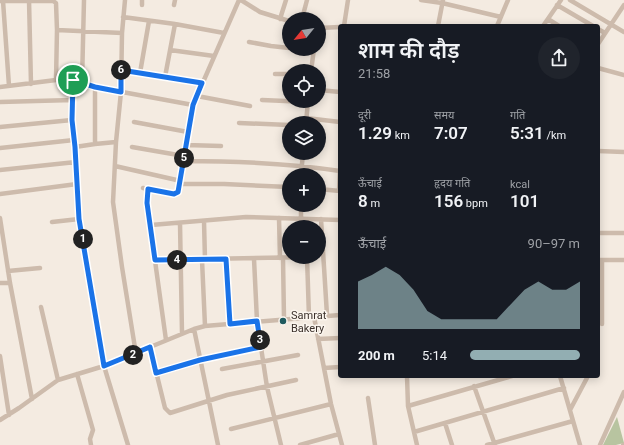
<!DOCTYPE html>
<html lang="hi">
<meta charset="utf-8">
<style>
body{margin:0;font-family:Roboto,"Noto Sans Devanagari",sans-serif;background:#20242c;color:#f1f3f6;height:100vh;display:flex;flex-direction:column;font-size:15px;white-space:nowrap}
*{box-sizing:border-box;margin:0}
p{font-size:13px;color:#9ea1a6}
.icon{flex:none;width:22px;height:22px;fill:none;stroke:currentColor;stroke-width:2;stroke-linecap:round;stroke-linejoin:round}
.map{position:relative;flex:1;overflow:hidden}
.panel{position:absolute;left:338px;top:24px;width:262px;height:354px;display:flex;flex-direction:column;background:#171b24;border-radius:4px;box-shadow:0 2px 10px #0003}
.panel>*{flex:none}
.needle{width:26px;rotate:240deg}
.buttons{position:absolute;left:282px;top:12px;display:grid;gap:8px}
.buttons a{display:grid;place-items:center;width:44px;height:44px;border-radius:50%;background:#171b24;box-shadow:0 2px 10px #0003;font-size:20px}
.pin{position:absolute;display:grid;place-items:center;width:34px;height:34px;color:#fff;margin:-17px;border:2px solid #fff;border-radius:50%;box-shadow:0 1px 4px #0007}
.km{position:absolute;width:20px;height:20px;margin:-10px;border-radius:50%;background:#222;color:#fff;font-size:11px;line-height:20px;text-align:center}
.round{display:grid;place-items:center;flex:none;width:42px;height:42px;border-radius:21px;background:#20242c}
.summary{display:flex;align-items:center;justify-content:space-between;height:68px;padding:0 20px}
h1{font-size:22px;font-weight:600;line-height:30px}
.stats{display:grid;grid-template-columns:repeat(3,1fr);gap:6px;height:68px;padding:4px 20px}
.stats div{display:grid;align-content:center}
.stats b{font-size:17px;font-weight:600}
.stats small{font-size:11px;font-weight:400}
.stats p{font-size:11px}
.chart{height:112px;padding:8px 20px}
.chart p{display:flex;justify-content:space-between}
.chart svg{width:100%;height:72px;margin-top:4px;fill:#92aeb2;opacity:.7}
ul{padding:0 20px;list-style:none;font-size:13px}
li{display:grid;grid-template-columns:64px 48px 1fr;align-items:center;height:30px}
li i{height:10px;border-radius:5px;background:#92aeb2}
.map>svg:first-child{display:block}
</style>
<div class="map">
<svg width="624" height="445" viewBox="0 0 624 445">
<rect width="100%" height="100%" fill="#f4ebe1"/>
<!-- green -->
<path fill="#b8c4a0" d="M617 417 624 443 616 445H603Z"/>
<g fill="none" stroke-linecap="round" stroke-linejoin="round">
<!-- street -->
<path stroke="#cdbbac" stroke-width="4.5" d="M29 0 31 84
M125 0 122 33 121 92 116 142 113 202 122 267 136 354
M241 0 260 12 289 21
M421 0 442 3 501 17
M570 0 624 32
M0 1H53L56 3 57 30 56 80H73L95 87 193 105
M3 1 9 86
M142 5V0
M174 5 175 0
M557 5 593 26
M123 17 175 24 224 33
M280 19 286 0
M302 19 307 0
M548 19 559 26
M344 26 348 0
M438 26 443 0
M497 26 508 0
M543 26 561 0
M319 28 340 27
M598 29 605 33
M57 30 122 33
M249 42 271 46 289 48
M598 44 624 5
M170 50 214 56
M598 68 624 75
M121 70 202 83
M311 71 314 49
M140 73 149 21
M275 74H289
M165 77 175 24
M73 80 72 120 75 147 79 219 104 366 128 445
M82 83 84 0
M0 87 56 80
M95 87V144L116 142
M319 90 340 92
M197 96 250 106
M262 100 308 102
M0 102 72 100
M306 118 340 122
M134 122 188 132
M239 123 289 125
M306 123 308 101
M0 127 72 120
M186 145 221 146
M75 147 95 144
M132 147 184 156
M0 148 74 140
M598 151 624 152
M184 161C236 161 288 163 340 171
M115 166 181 181
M0 170 76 162
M301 175 303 153
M180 184H224L289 187
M143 188 175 194 178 192 193 105 239 0
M148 189 147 203 166 340
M319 189 340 191
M339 191 340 169
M0 194 77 184
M301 205V218
M0 218 10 283 32 399
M279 218 280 258
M321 219 327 315
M204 221 205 260
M52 222 79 219
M180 223 182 333
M151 225 246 217 340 220
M598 233H624
M307 257 309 317
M283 258 284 319
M226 259 230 324
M254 259 257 321 267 387 281 445
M155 260 312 257
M202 260 205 326
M598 260H624
M602 260V324
M8 271 40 268
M0 283H10
M41 307 58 380
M314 317 331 404 342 445
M194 329 218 445
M318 339 340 338
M150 347 165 408 170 413 227 395 296 380
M0 356 9 415
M324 368 340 367
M222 369 298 355
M156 373 200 360 261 347
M77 374 93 430 90 439 91 445
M407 376 408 406 417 445
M560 376 580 445
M474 386 495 445
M368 398 375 445
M408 406 512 376
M570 410 588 376
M0 420 19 408 58 380 104 366 194 329 205 326 340 315
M445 423 452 445
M231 429 331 404
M414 432 564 388
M300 445 339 434
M487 445 573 421
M600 445 624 392
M623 445H624"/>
</g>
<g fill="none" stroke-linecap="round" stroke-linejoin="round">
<defs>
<path id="route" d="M121 70 202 83 193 105 178 192 174 194 148 189 147 203 155 260 226 259 230 324 257 321 261 347 200 360 156 373 150 347 104 366 79 219 75 147 72 120 73 80 95 87 121 92Z"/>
</defs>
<!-- route casing -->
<use href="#route" stroke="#fff" stroke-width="8"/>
<!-- route -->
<use href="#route" stroke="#1a73e8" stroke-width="5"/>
</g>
<!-- markers -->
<circle fill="#1f5a5e" stroke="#fbf5ee" stroke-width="1.5" cx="283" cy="321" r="4"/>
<g text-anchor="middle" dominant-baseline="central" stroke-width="3" stroke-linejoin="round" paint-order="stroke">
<!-- poi labels -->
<g font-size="11" fill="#3b302b" stroke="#fbf5ee" text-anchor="start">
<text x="291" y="315">Samrat<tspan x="291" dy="13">Bakery</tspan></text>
</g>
</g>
</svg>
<div class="buttons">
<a><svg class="needle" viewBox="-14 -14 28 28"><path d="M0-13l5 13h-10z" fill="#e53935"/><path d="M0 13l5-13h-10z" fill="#9ea1a6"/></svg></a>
<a><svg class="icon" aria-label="locate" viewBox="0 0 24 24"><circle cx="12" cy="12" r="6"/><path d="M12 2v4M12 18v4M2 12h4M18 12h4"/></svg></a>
<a><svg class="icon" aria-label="layers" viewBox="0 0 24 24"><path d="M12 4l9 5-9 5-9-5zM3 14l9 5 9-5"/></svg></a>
<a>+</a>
<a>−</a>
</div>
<div class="pin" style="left:73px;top:80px;background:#1e9e55"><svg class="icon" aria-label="arrive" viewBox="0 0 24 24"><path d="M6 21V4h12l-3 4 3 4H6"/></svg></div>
<b class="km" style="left:83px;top:239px">1</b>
<b class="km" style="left:133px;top:355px">2</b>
<b class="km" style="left:260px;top:340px">3</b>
<b class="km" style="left:177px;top:260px">4</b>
<b class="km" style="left:184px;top:158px">5</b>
<b class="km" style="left:121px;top:70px">6</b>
<section class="panel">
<div class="summary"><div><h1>शाम की दौड़</h1><p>21:58</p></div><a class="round"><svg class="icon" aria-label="share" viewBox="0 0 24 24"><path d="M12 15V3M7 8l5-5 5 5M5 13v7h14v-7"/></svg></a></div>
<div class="stats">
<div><p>दूरी</p><b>1.29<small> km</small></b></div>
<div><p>समय</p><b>7:07</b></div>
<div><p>गति</p><b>5:31<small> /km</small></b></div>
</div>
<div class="stats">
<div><p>ऊँचाई</p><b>8<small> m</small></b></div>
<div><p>हृदय गति</p><b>156<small> bpm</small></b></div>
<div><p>kcal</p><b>101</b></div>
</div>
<div class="chart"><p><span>ऊँचाई</span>90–97 m</p>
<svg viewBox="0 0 160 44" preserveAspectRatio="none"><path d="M0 44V15L10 11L20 6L30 11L40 20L50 33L60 38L70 38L80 38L90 38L100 38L110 29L120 20L130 15L140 20L150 20L160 15V44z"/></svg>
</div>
<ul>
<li><b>200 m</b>5:14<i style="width:100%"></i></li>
</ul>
</section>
</div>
